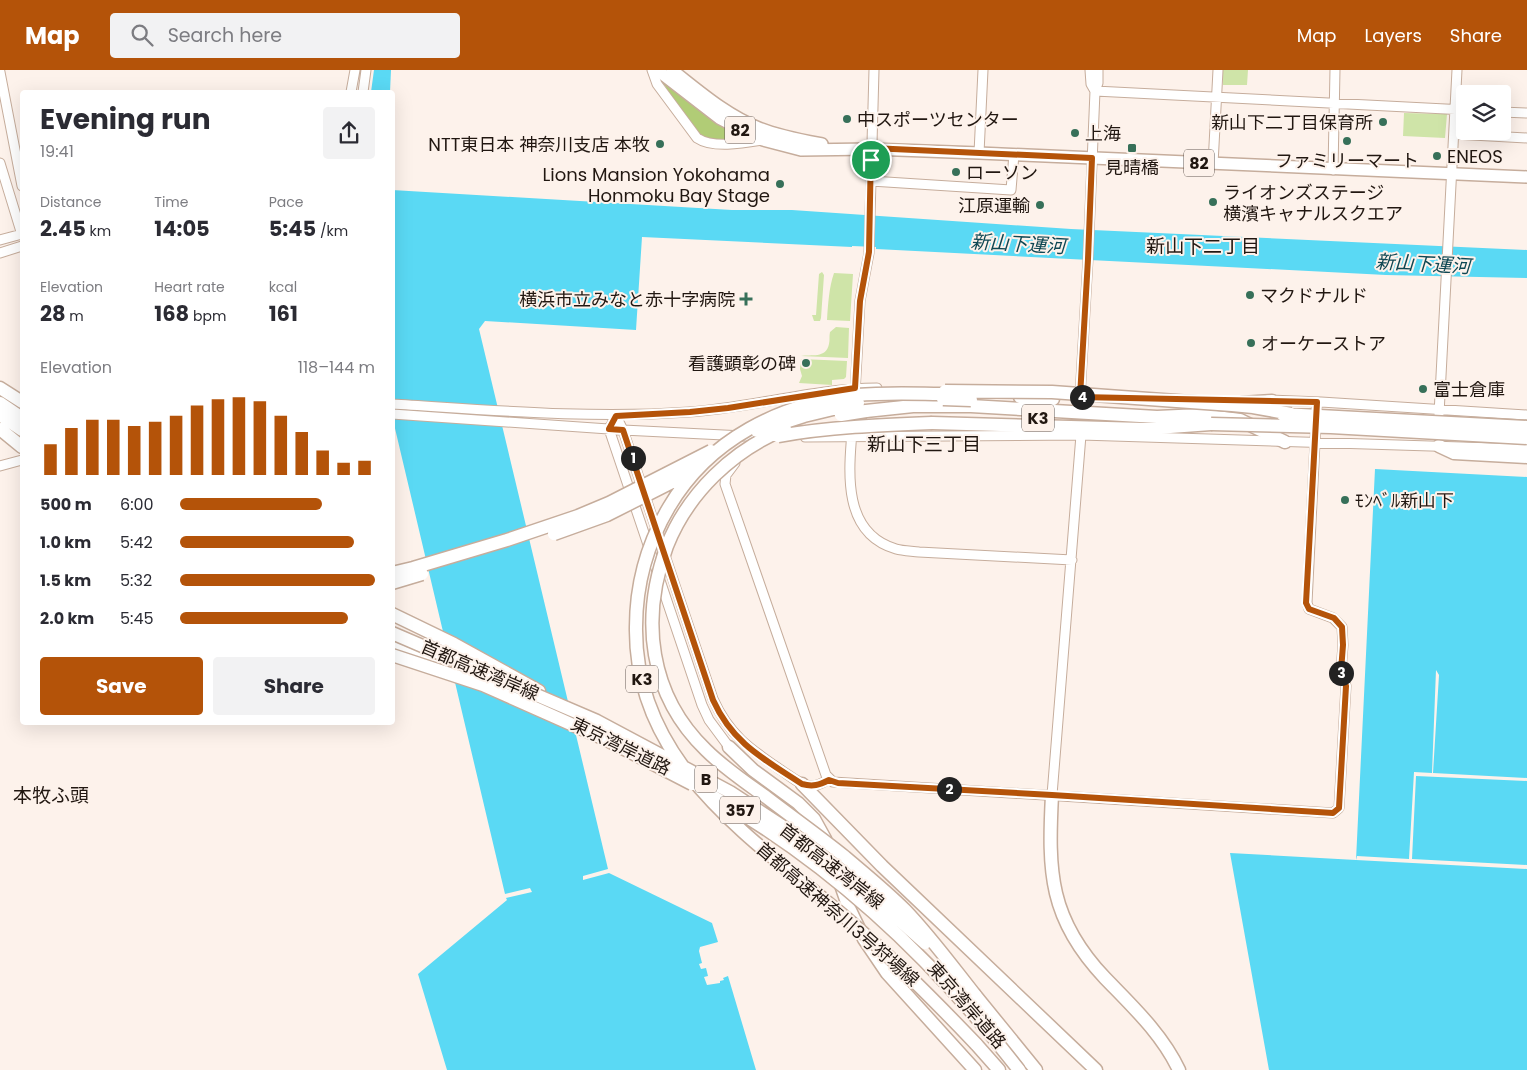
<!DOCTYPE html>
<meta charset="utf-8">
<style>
body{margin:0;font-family:Poppins,"Noto Sans JP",sans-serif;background:#f2f2f3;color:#2b2b33;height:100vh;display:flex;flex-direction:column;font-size:19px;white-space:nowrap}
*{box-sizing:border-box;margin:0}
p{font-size:16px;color:#7c7c81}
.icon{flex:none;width:28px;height:28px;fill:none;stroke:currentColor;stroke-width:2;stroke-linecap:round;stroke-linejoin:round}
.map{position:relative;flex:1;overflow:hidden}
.panel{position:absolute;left:20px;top:20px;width:375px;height:635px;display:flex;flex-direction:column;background:#fff;border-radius:5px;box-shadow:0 5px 20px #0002}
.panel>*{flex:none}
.controls{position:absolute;left:1456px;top:15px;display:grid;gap:10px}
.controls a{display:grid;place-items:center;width:55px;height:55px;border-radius:5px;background:#fff;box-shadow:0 5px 20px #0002;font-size:25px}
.pin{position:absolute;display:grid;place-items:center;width:42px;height:42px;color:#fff;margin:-21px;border:2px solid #fff;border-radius:50%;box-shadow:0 1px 5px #0007}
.km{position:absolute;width:25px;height:25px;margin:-12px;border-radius:50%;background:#222;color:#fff;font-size:14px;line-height:25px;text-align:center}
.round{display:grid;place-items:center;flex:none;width:52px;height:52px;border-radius:5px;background:#f2f2f3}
.summary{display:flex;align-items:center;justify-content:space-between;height:85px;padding:0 20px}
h1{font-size:28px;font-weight:700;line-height:38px}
.metrics{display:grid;grid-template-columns:repeat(3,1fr);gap:8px;height:85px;padding:5px 20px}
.metrics div{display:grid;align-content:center}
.metrics b{font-size:21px;font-weight:700}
.metrics small{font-size:14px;font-weight:400}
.metrics p{font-size:14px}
.chart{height:140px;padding:10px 20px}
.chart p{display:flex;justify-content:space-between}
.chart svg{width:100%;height:90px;margin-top:5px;stroke:#b45309;stroke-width:6}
.cta{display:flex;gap:10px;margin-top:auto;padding:10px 20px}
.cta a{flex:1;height:58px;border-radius:5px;background:#b45309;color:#fff;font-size:20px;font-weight:700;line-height:58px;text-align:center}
.cta a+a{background:#f2f2f3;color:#2b2b33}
ul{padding:0 20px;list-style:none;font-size:16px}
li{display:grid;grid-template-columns:80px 60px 1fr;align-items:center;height:38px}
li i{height:12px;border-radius:6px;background:#b45309}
header{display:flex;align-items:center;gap:30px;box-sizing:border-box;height:70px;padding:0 25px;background:#b45309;color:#fff}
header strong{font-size:24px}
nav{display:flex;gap:28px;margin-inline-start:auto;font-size:18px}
.search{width:350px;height:45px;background:#f2f2f3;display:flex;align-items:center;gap:12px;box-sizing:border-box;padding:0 18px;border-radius:5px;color:#7c7c81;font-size:19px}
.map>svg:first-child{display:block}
</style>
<header>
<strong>Map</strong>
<div class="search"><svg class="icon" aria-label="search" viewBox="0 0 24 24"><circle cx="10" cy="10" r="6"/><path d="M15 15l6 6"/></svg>Search here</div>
<nav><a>Map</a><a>Layers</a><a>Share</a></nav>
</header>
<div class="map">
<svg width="1527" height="1000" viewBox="0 0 1527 1000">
<rect width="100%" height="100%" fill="#fdf2eb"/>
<!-- green -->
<path fill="#cfe4a8" d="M1223 0H1248L1247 15H1223Z
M1404 43 1447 44 1445 68 1403 66Z
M822 202 824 205 821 248 820 251H814L812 245H816L819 204Z
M834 203 853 204 850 251 827 250C828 235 829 217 834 203Z
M836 257 849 258 848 288 801 286C811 284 826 289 829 274 830 270 829 266 830 262Z
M801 289 847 291 846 307 844 309 832 310V315L799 313 802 306 800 299Z"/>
<!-- forest -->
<path fill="#b1cc76" d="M659 7 721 56 750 72 706 71 697 64Z"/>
<!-- water -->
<path fill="#5ad9f4" d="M374 0H391L390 22H371Z
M392 120 732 140H792L1071 159 1527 180V208L1386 205 876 179V177L852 176V177L642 167 636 260 485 251 479 259 608 799 583 806V810L609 803 712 853 718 872 700 877 699 881 702 893 699 894 701 899 706 898 708 906 704 907 707 915 720 913V911L724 910 723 908 728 906 756 1000H447L418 904 507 830 506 828 532 822 530 818 505 824 393 350Z
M1375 399 1527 407V1000H1269L1230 783 1356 790Z"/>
<!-- pier -->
<path fill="#fdf2eb" d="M1436 600 1439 605 1433 703 1527 708V711L1416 706 1412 789 1527 795V799L1356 790 1357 786 1409 789 1414 702 1432 703Z"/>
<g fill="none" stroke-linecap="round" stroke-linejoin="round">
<defs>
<path id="minor" d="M652 0 657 14 697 68C713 79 745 73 763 70
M1090 0 1091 14 1095 21
M0 2 22 116
M1095 21 1465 40
M351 22 355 0
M363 22 366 0
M1502 42 1527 43
M1454 64 1527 68
M979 83 983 0
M0 93 22 165
M1213 94 1218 0
M1333 100 1335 0
M871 111 1011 120 1014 84
M0 170 22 164
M0 183 22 176
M855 323 860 231 869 183 874 0
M1080 327 1088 189 1095 21 1098 13V0
M1268 330 1321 332 1527 345
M392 334C491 340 590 349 689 342 752 338 814 318 877 318
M854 338C851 386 835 461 896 479 903 481 911 481 919 482L1072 490
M392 344 623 360 765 367
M1439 344 1457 0
M616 346 623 360 713 629C729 665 750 679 781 700 790 706 800 715 811 716 818 716 823 713 829 709
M616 346 609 359 702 635 709 650 729 677
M805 367 1081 365 1527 379
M735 393 726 405 725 414 826 705 833 712 1333 743 1339 738 1346 616 1341 601 1343 575 1342 557 1333 548 1309 539 1307 533 1317 332
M0 396 22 390
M1052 725 1081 365"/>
<path id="major" d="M657 0 719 48 742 60 763 70 801 80 871 79 979 83 1527 107
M672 0C699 21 726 45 759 58 779 66 801 70 822 74"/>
<path id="highway" d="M0 318 22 332
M1020 327 1053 329
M0 333 22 348
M1242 333 1272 331
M866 341 913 336H971L1157 347 1200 345 1240 350 1285 372
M0 345 22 360
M932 353 1143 359 1211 354
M0 359 22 377
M1439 376 1454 383 1527 387
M392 544 454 574 539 621
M392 573 461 603
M729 677 753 700 798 733 814 749 825 769 849 838 864 869 887 903 975 1000
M802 714 882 796 1096 1000
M1052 725C1048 802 1049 849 1105 908 1133 937 1162 964 1179 1000
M975 925 1036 1000
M976 974 999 1000"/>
</defs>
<!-- minor casing -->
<use href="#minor" stroke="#c6ad9c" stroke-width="11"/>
<!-- major casing -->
<use href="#major" stroke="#c6ad9c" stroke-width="14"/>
<!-- highway casing -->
<use href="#highway" stroke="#c6ad9c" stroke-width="15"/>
<!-- minor -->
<use href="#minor" stroke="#fff" stroke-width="9"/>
<!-- major -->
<use href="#major" stroke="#fff" stroke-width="11"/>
<!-- highway -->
<use href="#highway" stroke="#fff" stroke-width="12"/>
<defs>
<path id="highway-bridge" d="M945 321 1052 322 1232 335 1253 337 1291 344
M952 324C921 324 888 322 857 325 780 334 709 369 669 437 647 474 636 514 636 557 634 698 759 772 853 854 896 892 936 932 976 974
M943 329 971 330
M1282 344 1527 357
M841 345 866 341
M1211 354 1331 357 1527 368
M785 359C733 380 688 423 667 476 640 549 649 625 706 680 724 698 745 712 766 727 792 747 819 766 845 787 865 804 886 821 905 840 930 866 952 896 975 925
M757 361 804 346 858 333
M778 366C829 357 880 355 932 353
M554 464 607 445 690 403
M392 503 413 498 507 470 578 446 609 433 711 381
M392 513 422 504
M392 563 597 651 730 722 782 756 831 792 860 815 925 873
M392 585 483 615 609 671 692 714
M712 726C832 794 935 891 1019 1000"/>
</defs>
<!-- highway-bridge casing -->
<use href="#highway-bridge" stroke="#c6ad9c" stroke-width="15" stroke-linecap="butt"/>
<!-- highway-bridge -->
<use href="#highway-bridge" stroke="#fff" stroke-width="12"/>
</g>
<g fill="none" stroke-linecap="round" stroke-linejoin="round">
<defs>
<path id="route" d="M871 78 1092 88 1088 189 1080 327 1317 332 1306 533 1309 539 1334 548 1342 557 1343 575 1341 601 1346 616 1339 738 1333 743 1052 725 838 713 829 710C819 715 813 717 802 714 764 689 733 674 713 630L623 360 609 359 616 346 690 342 728 338 855 318 860 231 869 182Z"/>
</defs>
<!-- route casing -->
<use href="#route" stroke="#fff" stroke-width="10"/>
<!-- route -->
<use href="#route" stroke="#b45309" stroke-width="6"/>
</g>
<!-- markers -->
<g fill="#377059" stroke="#fdf2eb" stroke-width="2">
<circle cx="847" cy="49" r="5"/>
<circle cx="1383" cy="52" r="5"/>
<circle cx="1075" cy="63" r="5"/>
<circle cx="1347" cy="71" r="5"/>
<circle cx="660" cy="74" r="5"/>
<rect x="1127" y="73" width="10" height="10" rx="2.5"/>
<circle cx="1437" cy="86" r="5"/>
<circle cx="956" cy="102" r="5"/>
<circle cx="780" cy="114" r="5"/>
<circle cx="1213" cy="132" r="5"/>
<circle cx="1040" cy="135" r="5"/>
<circle cx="1250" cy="225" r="5"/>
<path d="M743.5 221.5h5v5h5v5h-5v5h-5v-5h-5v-5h5z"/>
<circle cx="1251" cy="273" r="5"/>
<circle cx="806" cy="293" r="5"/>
<circle cx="1423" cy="319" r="5"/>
<circle cx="1345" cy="430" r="5"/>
</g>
<g text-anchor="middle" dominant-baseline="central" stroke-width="4" stroke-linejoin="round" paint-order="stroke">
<!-- shield labels -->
<g fill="#fdf2eb" stroke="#635952" stroke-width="1">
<rect x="725" y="46.5" width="30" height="27" rx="4"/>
<rect x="1184" y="79.5" width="30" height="27" rx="4"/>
<rect x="1022" y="334.5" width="32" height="27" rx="4"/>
<rect x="626" y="595.5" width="32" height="27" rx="4"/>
<rect x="695" y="695.5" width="22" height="27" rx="4"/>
<rect x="720" y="726.5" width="40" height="27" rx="4"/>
</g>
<g font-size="16" font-weight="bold" fill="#211711">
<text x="740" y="60">82</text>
<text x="1199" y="93">82</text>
<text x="1038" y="348">K3</text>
<text x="642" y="609">K3</text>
<text x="706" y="709">B</text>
<text x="740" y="740">357</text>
</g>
<!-- poi labels -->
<g font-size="18" fill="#211711" stroke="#fdf2eb" text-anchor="start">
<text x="857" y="49">中スポーツセンター</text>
<text x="1373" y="52" text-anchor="end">新山下二丁目保育所</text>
<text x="1085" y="63">上海</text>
<text x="650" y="74" text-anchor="end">NTT東日本 神奈川支店 本牧</text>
<text x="1447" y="86">ENEOS</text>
<text x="1347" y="90" text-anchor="middle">ファミリーマート</text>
<text x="1132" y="97" text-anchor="middle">見晴橋</text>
<text x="966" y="102">ローソン</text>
<text x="770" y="104" text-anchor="end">Lions Mansion Yokohama<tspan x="770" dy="21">Honmoku Bay Stage</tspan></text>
<text x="1223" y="122">ライオンズステージ<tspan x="1223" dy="21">横濱キャナルスクエア</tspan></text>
<text x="1030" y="135" text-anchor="end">江原運輸</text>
<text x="1260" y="225">マクドナルド</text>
<text x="735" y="229" text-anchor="end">横浜市立みなと赤十字病院</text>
<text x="1261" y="273">オーケーストア</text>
<text x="796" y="293" text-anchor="end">看護顕彰の碑</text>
<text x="1433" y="319">富士倉庫</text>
<text x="1355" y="430">ﾓﾝﾍﾞﾙ新山下</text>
</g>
<!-- street labels -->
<g font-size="18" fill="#211711" stroke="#fdf2eb">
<text transform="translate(480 600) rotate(23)">首都高速湾岸線</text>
<text transform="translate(621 676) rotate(26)">東京湾岸道路</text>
<text transform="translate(832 796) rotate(38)">首都高速湾岸線</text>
<text transform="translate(838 844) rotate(41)">首都高速神奈川3号狩場線</text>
<text transform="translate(967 935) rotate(49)">東京湾岸道路</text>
</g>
<!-- water labels -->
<g font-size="19" font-style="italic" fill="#0e4753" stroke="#fdf2eb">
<text transform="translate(1018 174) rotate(3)">新山下運河</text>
<text transform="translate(1423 194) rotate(3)">新山下運河</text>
</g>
<!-- neighbourhood labels -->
<g font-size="19" fill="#211711" stroke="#fdf2eb">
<text x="1203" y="176">新山下二丁目</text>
<text x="924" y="374">新山下三丁目</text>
<text x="51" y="725">本牧ふ頭</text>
</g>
</g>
</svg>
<div class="controls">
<a><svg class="icon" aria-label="layers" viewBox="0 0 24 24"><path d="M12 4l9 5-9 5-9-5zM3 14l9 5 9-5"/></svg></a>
</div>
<div class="pin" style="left:871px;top:90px;background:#1e9e55"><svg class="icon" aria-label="arrive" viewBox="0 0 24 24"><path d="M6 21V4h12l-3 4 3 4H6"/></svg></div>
<b class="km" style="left:633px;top:388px">1</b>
<b class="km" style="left:949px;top:719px">2</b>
<b class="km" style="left:1341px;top:603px">3</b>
<b class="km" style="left:1082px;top:327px">4</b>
<section class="panel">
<div class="summary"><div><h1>Evening run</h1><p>19:41</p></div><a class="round"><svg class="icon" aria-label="share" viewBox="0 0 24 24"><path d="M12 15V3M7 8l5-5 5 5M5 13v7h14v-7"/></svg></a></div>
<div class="metrics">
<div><p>Distance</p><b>2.45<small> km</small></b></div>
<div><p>Time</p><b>14:05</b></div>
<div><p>Pace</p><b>5:45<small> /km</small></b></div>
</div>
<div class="metrics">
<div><p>Elevation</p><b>28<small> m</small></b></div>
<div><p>Heart rate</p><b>168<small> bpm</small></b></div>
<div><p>kcal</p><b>161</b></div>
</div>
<div class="chart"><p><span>Elevation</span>118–144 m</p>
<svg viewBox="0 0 160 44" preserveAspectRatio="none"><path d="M5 44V29M15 44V21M25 44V17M35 44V17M45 44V20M55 44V18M65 44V15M75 44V10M85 44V7M95 44V6M105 44V8M115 44V15M125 44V23M135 44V32M145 44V38M155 44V37"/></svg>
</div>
<ul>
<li><b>500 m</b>6:00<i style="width:73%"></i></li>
<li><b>1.0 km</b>5:42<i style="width:89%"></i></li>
<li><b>1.5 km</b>5:32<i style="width:100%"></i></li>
<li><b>2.0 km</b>5:45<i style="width:86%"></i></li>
</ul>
<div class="cta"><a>Save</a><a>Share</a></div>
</section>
</div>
